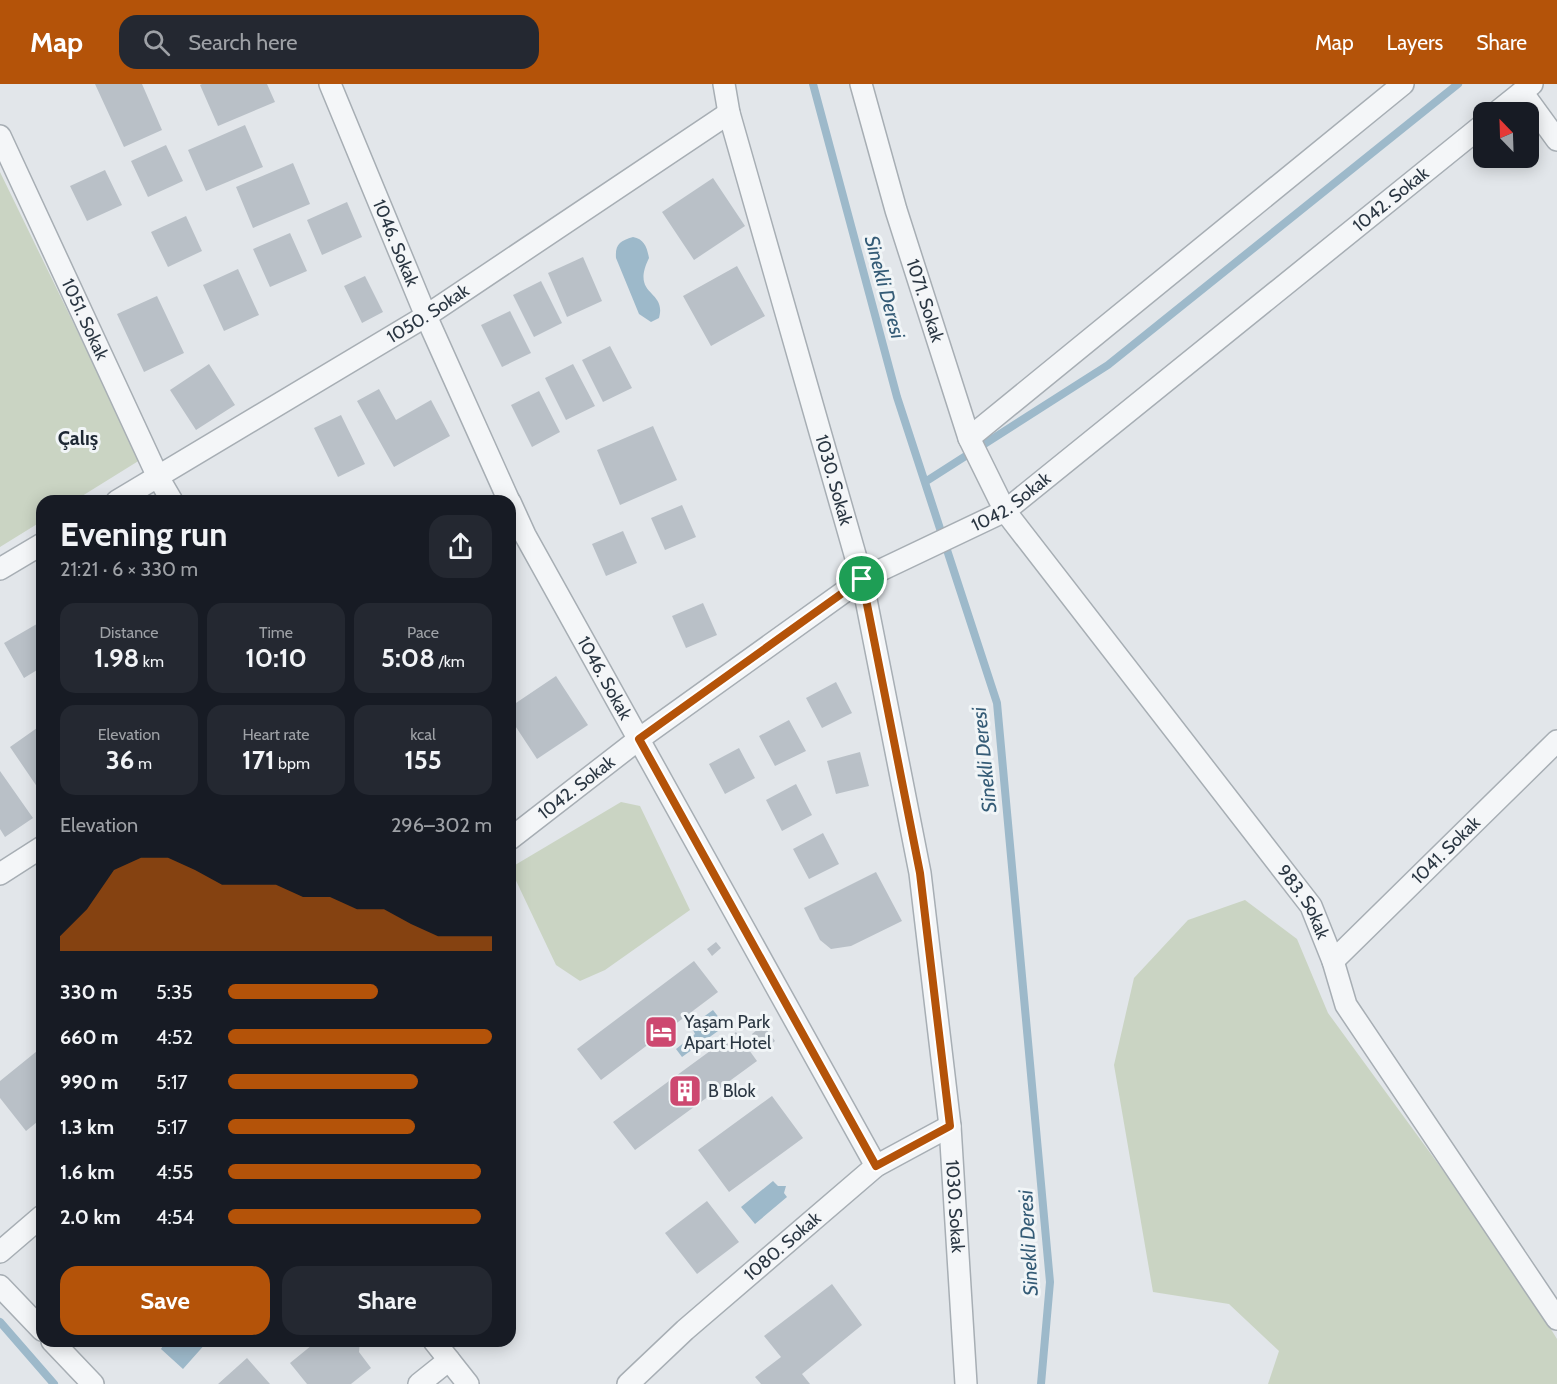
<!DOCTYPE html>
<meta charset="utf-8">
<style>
body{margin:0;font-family:Cabin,sans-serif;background:#242831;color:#f1f3f6;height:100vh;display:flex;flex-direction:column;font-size:22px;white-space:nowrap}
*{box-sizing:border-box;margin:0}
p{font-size:20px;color:#9ea1a6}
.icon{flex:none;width:33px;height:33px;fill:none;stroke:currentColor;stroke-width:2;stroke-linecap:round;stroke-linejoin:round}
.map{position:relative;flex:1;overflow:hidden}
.details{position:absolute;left:36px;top:411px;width:480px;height:852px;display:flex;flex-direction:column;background:#171b24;border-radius:18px;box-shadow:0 3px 15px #0003}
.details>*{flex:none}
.needle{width:39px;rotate:337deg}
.buttons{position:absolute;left:1473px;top:18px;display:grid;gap:12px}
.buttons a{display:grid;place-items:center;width:66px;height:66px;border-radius:12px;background:#171b24;box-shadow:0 3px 15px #0003;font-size:30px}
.pin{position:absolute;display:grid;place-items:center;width:51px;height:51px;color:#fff;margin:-26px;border:3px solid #fff;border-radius:50%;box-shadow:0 2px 6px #0007}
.round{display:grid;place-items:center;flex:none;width:63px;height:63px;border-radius:18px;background:#242831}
.overview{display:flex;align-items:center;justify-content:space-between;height:102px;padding:0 24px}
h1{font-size:33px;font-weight:800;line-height:45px}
.figures{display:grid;grid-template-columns:repeat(3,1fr);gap:9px;height:102px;padding:6px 24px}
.figures div{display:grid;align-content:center;border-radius:15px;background:#242831;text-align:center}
.figures b{font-size:26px;font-weight:800}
.figures small{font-size:16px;font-weight:400}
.figures p{font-size:16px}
.chart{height:168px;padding:12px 24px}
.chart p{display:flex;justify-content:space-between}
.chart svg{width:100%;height:108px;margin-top:6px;fill:#b45309;opacity:.7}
.cta{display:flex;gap:12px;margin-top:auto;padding:12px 24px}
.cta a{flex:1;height:69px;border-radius:18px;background:#b45309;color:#fff;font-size:24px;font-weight:800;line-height:69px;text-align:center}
.cta a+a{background:#242831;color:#f1f3f6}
ul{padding:0 24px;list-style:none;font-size:20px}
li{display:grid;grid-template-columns:96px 72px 1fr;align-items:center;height:45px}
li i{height:15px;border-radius:8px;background:#b45309}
header{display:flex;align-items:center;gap:36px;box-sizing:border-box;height:84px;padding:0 30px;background:#b45309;color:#fff}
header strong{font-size:28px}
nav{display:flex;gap:33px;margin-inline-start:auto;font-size:21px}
.search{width:420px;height:54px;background:#242831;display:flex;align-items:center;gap:15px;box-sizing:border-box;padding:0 21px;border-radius:18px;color:#9ea1a6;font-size:22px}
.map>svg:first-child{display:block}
</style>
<header>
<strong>Map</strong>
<div class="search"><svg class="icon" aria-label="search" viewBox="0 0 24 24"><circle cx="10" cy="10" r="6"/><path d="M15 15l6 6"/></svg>Search here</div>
<nav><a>Map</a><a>Layers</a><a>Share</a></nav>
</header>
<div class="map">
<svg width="1557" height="1300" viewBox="0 0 1557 1300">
<rect width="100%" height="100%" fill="#e2e6ea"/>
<!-- green -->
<path fill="#cad4c3" d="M0 88 140 376 74 417H42V437L0 463Z
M621 718 640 722 690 826 605 886 580 897 556 881 510 784Z
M1245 816 1297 855 1328 929 1507 1174 1557 1255V1300H1268L1279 1267 1229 1220 1153 1208 1114 981 1134 894 1188 836Z"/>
<!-- water -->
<path fill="#9db9ca" d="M633 153C644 155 647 163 649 174 630 213 667 205 659 234L651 238 639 230 616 174C615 160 620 157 633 153Z
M713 926 720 935 716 940 718 947 682 973 676 965 695 950 691 942Z
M773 1097 778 1102H786L784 1109 787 1113 755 1140 741 1123Z
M166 1257H224L207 1258 183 1285 161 1265Z"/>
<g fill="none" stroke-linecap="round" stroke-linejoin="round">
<!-- stream -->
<path stroke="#9db9ca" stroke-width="8" d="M813 0 897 313 997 619 1050 1198 1041 1300
M925 398 1108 281 1458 0
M0 1238 54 1300"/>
</g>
<!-- building -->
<path fill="#b9c0c7" d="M95 0H142L162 46 124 63Z
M202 0H267L275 18 218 42 200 1Z
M245 41 263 83 206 107 188 66Z
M166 61 183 97 148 113 131 77Z
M293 79 310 120 253 144 236 103Z
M105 86 122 121 87 137 70 102Z
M713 94 745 142 694 176 662 128Z
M347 118 362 153 322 171 307 136Z
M186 132 202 167 168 183 151 148Z
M290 149 307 187 270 203 253 165Z
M583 173 602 217 567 233 548 189Z
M737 182 765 232 711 262 683 212Z
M238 185 259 231 224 247 203 201Z
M365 192 383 228 362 239 344 202Z
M541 197 562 239 534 253 513 211Z
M157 212 184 269 144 288 117 230Z
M510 227 531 269 502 283 481 241Z
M610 262 632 304 603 318 582 276Z
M209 280 235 321 196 346 170 306Z
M573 280 595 322 566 336 545 294Z
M379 305 396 336 431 316 450 352 394 383 357 317Z
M539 307 560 348 532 363 511 321Z
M341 331 365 380 338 393 314 344Z
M653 342 677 396 620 421 597 366Z
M682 421 696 453 665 466 651 434Z
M623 447 637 479 606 492 592 460Z
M703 519 717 551 686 564 672 532Z
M42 537V583L24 594 4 559Z
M556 592 588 641 537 675 510 634V623Z
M836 598 852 629 822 644 806 614Z
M789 636 806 667 775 682 759 652Z
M37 644 42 651V710L10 663Z
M739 664 755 694 725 710 709 680Z
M860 668 869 702 836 710 827 677Z
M0 687 33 734 5 753 0 745Z
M796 700 812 731 782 747 766 716Z
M823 749 839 780 809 795 793 765Z
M876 788 902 837 851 862 831 865 820 856 804 824Z
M716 858 721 864 712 872 707 865Z
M694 877 718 908 601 996 577 965Z
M763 941 775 957 764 966 752 950Z
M736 948 757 977 635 1066 613 1038Z
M42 963V1034L26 1047 0 1014V997Z
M772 1012 803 1054 729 1108 698 1066Z
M707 1117 739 1158 697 1190 665 1149Z
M832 1200 862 1241 802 1290 810 1300H761L755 1293 781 1273 764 1252Z
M317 1257H360L359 1268 371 1284 351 1300H307L290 1279Z
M247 1274 270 1300H218Z"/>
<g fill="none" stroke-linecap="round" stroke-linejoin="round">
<defs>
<g id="street">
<path id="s1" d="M330 0 426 232 509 417"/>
<path id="s2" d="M724 0 729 29 862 495 920 789 950 1042 966 1300"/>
<path id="s3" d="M861 0 896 126 969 354 1005 427 1311 822 1333 877 1346 921 1557 1235"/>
<path d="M1522 8 1557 56"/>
<path d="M1497 28 1532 0"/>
<path id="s4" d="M0 52 158 393 172 417"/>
<path d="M969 354 1403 0"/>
<path id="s5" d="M117 417 426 232 729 29"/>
<path id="s6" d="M510 418 525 451 876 1082"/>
<path d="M0 485 42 460"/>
<path id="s7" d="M510 755 639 655 862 495 1005 427 1484 40"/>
<path d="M0 790 42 763"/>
<path id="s8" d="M1333 877 1557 657"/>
<path d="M0 1168 42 1132"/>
<path d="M0 1202 42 1246"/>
<path d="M52 1257 93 1300"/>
<path d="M434 1257 468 1300"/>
<path d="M419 1300 449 1276"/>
<path id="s9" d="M628 1300 685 1246 876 1082 950 1042"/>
</g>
</defs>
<!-- street casing -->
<use href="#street" stroke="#a7aeb4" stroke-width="24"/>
<!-- street -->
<use href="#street" stroke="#f4f6f8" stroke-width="21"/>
</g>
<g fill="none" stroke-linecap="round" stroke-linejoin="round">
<defs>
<path id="route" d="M862 495 920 789 950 1042 876 1082 639 655Z"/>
</defs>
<!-- route casing -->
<use href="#route" stroke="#fff" stroke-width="12"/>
<!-- route -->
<use href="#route" stroke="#b45309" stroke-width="8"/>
</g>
<!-- icons -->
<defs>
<symbol id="hotel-square" viewBox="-11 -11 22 22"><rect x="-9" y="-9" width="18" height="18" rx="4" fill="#cd4870" stroke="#f1f5f7"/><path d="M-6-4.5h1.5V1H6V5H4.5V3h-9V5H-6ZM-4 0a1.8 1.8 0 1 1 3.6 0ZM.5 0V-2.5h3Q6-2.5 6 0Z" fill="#fff"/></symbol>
<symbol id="building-square" viewBox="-11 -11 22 22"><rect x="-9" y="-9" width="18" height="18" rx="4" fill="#cd4870" stroke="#f1f5f7"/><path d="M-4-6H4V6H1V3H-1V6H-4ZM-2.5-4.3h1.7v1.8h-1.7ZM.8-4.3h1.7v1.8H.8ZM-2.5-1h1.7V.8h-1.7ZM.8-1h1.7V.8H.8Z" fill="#fff"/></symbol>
</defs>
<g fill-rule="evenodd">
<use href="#hotel-square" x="642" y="929" width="38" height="38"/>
<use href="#building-square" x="666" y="988" width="38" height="38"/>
</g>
<g text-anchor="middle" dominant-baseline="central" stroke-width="6" stroke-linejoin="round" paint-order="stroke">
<!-- street labels -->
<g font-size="18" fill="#2a3642" stroke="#f1f5f7">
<text stroke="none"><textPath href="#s7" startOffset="1092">1042. Sokak</textPath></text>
<text stroke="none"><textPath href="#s1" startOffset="172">1046. Sokak</textPath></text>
<text stroke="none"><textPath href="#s3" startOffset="226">1071. Sokak</textPath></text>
<text stroke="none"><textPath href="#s5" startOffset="363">1050. Sokak</textPath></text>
<text stroke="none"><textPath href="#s4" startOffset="202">1051. Sokak</textPath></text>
<text stroke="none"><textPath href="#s2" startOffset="411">1030. Sokak</textPath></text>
<text stroke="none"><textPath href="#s7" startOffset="606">1042. Sokak</textPath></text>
<text stroke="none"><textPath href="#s6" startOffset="200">1046. Sokak</textPath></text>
<text stroke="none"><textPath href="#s7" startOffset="84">1042. Sokak</textPath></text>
<text stroke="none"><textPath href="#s8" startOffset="158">1041. Sokak</textPath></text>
<text stroke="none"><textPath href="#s3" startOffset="944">983. Sokak</textPath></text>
<text stroke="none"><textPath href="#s2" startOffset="1149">1030. Sokak</textPath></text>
<text stroke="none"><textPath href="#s9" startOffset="207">1080. Sokak</textPath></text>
</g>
<!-- poi labels -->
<g font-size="18" fill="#2a3642" stroke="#f1f5f7" text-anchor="start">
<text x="684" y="938">Yaşam Park<tspan x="684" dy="21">Apart Hotel</tspan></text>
<text x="708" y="1007">B Blok</text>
</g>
<!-- water labels -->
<g font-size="20" font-style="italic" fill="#345b76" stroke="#f1f5f7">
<text transform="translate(885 203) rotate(75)">Sinekli Deresi</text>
<text transform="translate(984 676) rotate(-96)">Sinekli Deresi</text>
<text transform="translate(1028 1159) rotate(-93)">Sinekli Deresi</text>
</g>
<!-- neighbourhood labels -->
<g font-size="20" font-weight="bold" fill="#1c2733" stroke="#f1f5f7">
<text x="78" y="354">Çalış</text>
</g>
</g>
</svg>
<div class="buttons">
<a><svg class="needle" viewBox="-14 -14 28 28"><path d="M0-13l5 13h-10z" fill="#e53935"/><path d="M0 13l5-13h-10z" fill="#9ea1a6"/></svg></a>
</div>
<div class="pin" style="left:862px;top:495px;background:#1e9e55"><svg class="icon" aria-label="arrive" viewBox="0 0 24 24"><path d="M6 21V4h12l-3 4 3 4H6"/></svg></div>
<section class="details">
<div class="overview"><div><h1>Evening run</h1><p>21:21 · 6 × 330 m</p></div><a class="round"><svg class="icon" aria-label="share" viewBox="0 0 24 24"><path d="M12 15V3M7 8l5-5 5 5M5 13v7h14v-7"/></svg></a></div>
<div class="figures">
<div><p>Distance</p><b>1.98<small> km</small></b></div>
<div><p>Time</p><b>10:10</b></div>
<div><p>Pace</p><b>5:08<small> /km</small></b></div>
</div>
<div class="figures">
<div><p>Elevation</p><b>36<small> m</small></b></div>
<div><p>Heart rate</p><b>171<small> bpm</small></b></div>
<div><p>kcal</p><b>155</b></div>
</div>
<div class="chart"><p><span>Elevation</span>296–302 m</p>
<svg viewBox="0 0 160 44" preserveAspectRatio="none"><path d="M0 44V38L10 27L20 11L30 6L40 6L50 11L60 17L70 17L80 17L90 22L100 22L110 27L120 27L130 33L140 38L150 38L160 38V44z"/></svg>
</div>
<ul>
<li><b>330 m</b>5:35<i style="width:57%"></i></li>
<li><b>660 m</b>4:52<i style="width:100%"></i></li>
<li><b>990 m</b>5:17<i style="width:72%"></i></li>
<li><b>1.3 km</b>5:17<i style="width:71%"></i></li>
<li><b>1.6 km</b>4:55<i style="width:96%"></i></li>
<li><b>2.0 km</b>4:54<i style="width:96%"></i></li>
</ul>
<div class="cta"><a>Save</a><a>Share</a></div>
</section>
</div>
